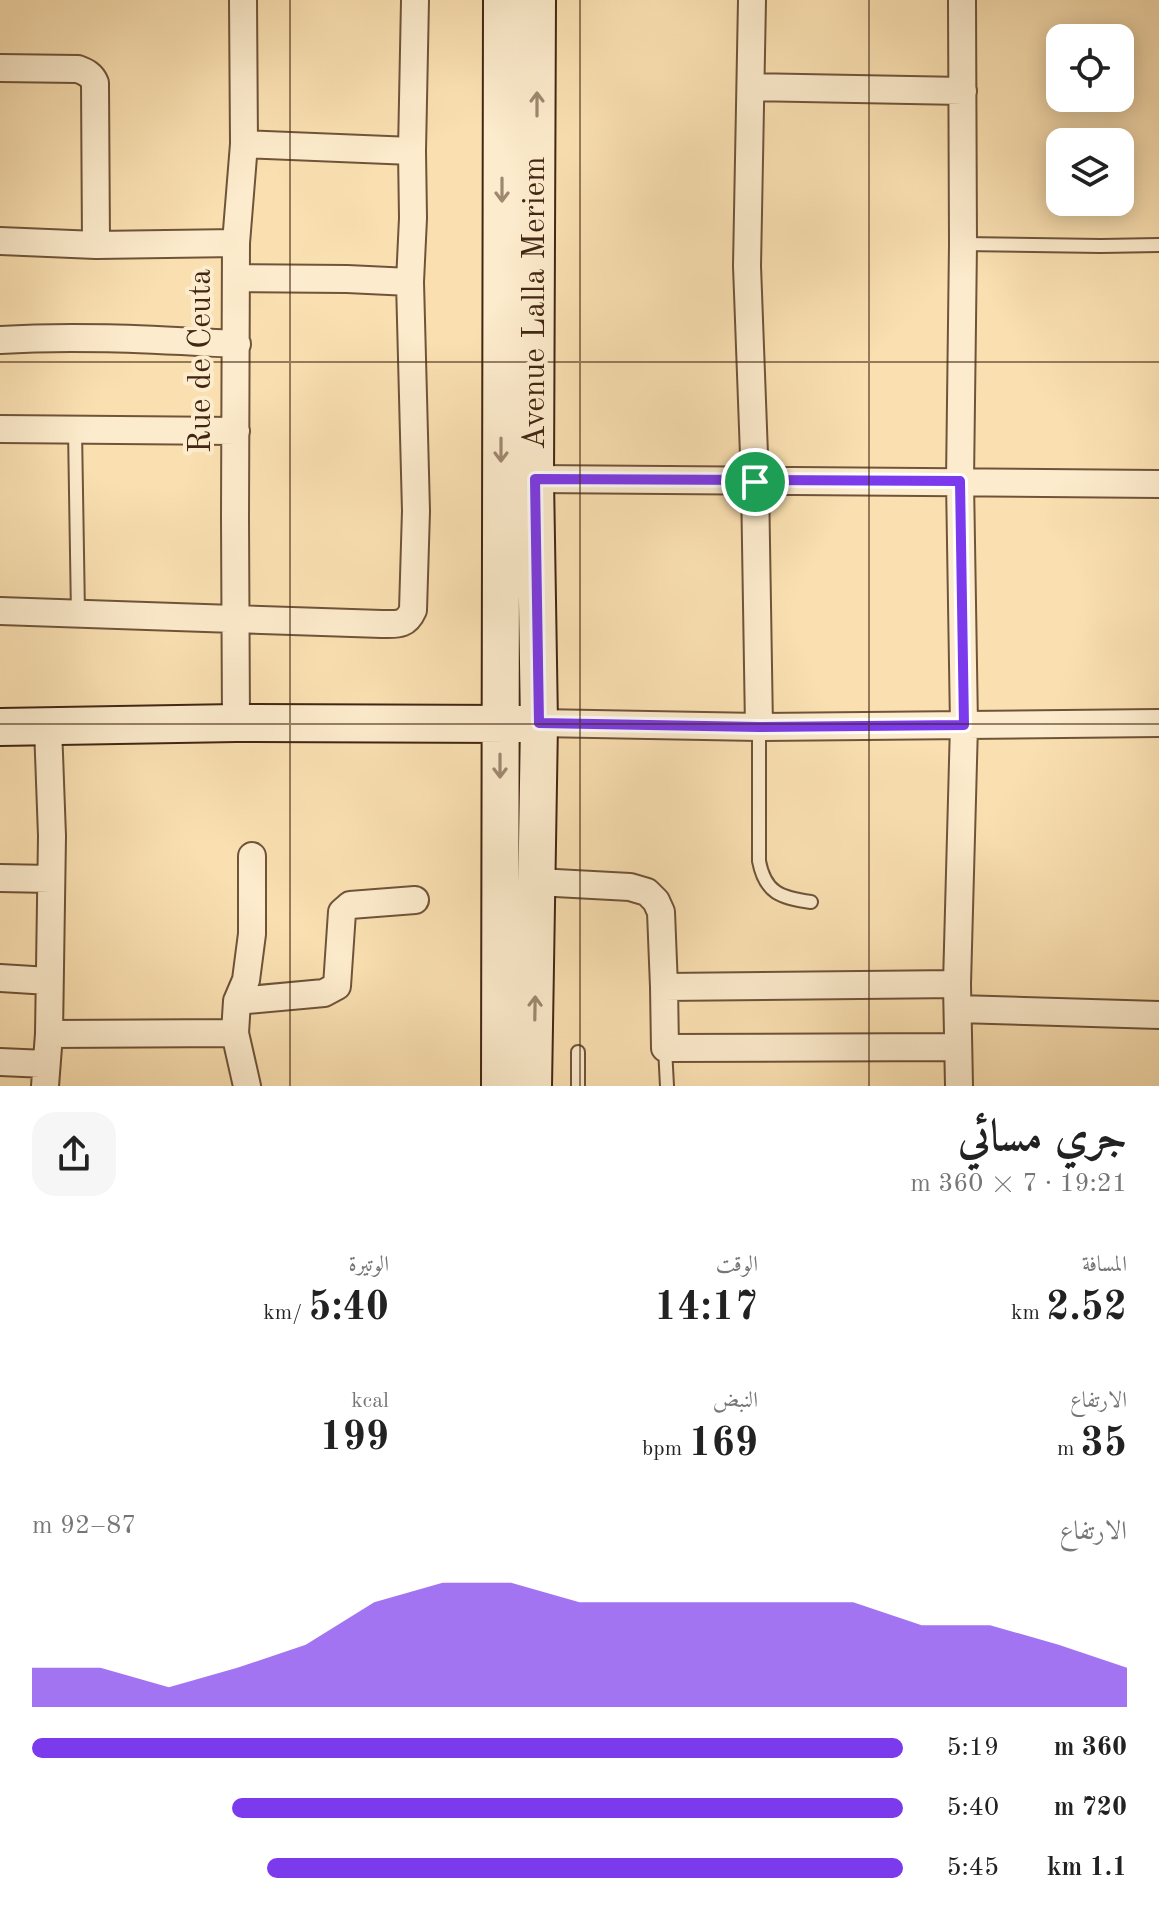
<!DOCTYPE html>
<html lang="ar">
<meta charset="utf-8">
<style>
body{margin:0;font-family:"Old Standard TT",Amiri,serif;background:#f6f6f6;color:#222;direction:rtl;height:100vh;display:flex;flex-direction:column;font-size:30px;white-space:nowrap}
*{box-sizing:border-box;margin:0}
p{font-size:26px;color:#767676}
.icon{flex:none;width:44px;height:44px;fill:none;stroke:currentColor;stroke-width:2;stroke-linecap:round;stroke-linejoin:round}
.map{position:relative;height:1086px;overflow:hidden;direction:ltr}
.sheet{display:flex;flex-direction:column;background:#fff;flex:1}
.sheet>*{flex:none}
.fabs{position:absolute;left:1046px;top:24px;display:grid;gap:16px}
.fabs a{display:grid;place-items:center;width:88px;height:88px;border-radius:16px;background:#fff;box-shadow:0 4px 20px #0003;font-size:40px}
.pin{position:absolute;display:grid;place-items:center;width:68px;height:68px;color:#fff;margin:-34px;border:4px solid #fff;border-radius:50%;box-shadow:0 2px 8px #0007}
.round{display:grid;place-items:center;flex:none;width:84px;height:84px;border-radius:24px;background:#f6f6f6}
.head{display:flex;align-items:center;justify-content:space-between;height:136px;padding:0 32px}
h1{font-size:44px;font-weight:800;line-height:60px}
.metrics{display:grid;grid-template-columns:repeat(3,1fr);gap:12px;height:136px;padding:8px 32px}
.metrics div{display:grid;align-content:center}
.metrics b{font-size:40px;font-weight:800}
.metrics small{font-size:22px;font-weight:400}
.metrics p{font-size:22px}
.chart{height:224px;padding:16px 32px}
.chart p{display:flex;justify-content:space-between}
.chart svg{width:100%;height:144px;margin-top:8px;fill:#7c3aed;opacity:.7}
ul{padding:0 32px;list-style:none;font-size:26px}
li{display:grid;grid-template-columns:128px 96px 1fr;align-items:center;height:60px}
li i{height:20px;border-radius:10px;background:#7c3aed}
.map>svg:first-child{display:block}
</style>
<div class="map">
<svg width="1159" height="1086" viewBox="0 0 1159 1086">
<rect width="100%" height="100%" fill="#fae0b1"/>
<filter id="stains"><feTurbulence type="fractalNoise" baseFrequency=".0025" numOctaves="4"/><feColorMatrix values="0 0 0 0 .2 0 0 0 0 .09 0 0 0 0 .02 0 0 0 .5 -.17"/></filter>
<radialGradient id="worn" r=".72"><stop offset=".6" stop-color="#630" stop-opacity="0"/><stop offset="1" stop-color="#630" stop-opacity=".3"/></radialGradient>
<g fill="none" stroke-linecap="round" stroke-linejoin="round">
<defs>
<path id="lane" d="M963 244 1101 246 1159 245
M75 430 78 614
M759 727V861C765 893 781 898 811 902
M665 1048 667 1086
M578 1052V1086"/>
<path id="street" d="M752 0 747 266 755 482 759 727
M0 68 78 69C86 72 92 75 95 83L96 245
M751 87 963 91
M244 144 412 151 415 0
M0 241 96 245 236 243
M236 278 347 279 410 282
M0 340C79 335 158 340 237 344
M0 429 236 431
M535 479 1159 484
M0 611 382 624C397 624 406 626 413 610L416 511 410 282 413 218 412 151
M236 723 235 518 236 243 244 144 243 0
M539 723 759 727 1159 723
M0 878 51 879
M537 882 630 887 647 892 656 901 661 912 664 987 957 984
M0 978 49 981
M664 987 665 1048 958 1047
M237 1001 324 993 337 986 342 912 350 905 415 900
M958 1009 1159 1015
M235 1033 247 1086
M49 1034 235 1033 237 1001 246 980 252 934V856
M0 1062 46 1064
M45 1086 49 1034 52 836 48 727
M959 1086 957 984 964 725 960 481 963 244 962 0"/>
<path id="secondary" d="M0 727 236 723 522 724
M500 1086 502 0
M533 1086 539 723 535 479 537 0"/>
</defs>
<!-- lane casing -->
<use href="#lane" stroke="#6f543a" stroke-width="16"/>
<!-- street casing -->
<use href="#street" stroke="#6f543a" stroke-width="30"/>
<!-- secondary casing -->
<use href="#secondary" stroke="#412613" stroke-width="40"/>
<!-- lane -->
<use href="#lane" stroke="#fcebcc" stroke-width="12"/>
<!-- street -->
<use href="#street" stroke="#fcebcc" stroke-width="26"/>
<!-- secondary -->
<use href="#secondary" stroke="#fcebcc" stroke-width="36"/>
</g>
<!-- one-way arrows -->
<defs><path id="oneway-shaft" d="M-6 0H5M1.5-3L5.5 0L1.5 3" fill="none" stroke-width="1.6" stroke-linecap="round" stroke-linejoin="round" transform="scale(2)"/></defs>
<g stroke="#9e8870">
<use href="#oneway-shaft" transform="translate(537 104) rotate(-90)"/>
<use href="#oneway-shaft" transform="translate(502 190) rotate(90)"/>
<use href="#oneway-shaft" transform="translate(501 450) rotate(90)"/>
<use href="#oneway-shaft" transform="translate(500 766) rotate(90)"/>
<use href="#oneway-shaft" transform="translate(535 1008) rotate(-89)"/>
</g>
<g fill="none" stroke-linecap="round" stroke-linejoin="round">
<defs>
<path id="route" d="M535 479 960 481 964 725 759 727 539 723Z"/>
</defs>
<!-- route casing -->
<use href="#route" stroke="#fff" stroke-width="16"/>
<!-- route -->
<use href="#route" stroke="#7c3aed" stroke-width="10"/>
</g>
<!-- grid -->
<path fill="none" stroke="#412613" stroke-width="2" stroke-opacity="0.55" d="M290 0V1086M580 0V1086M869 0V1086M0 362H1159M0 724H1159"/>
<g text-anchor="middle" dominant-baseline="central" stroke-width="8" stroke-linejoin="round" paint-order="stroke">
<!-- street labels -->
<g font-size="32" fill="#412613" stroke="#fcebcc">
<text transform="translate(536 303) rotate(-90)">Avenue Lalla Meriem</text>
<text transform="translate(202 361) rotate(-90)">Rue de Ceuta</text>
</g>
</g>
<rect width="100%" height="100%" filter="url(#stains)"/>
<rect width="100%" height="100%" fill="url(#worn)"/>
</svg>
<div class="fabs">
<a><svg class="icon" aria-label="locate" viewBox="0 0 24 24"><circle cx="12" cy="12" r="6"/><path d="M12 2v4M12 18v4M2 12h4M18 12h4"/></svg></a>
<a><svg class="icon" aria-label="layers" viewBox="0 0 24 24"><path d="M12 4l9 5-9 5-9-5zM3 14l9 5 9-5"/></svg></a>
</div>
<div class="pin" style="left:755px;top:482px;background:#1e9e55"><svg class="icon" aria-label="arrive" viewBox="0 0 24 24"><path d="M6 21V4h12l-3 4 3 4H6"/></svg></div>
</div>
<section class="sheet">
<div class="head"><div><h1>جري مسائي</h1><p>19:21 · 7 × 360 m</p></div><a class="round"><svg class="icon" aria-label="share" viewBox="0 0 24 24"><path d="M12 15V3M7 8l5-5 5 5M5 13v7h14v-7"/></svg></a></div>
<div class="metrics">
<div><p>المسافة</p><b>2.52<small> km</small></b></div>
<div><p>الوقت</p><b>14:17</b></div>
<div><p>الوتيرة</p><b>5:40<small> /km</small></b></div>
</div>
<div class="metrics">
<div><p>الارتفاع</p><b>35<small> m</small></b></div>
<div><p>النبض</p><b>169<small> bpm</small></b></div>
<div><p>kcal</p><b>199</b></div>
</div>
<div class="chart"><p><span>الارتفاع</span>87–92 m</p>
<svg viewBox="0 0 160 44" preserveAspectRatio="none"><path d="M0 44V32L10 32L20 38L30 32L40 25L50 12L60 6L70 6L80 12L90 12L100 12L110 12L120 12L130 19L140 19L150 25L160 32V44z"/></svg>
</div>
<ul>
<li><b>360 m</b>5:19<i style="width:100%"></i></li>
<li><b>720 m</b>5:40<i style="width:77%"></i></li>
<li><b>1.1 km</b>5:45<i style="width:73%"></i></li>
</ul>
</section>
